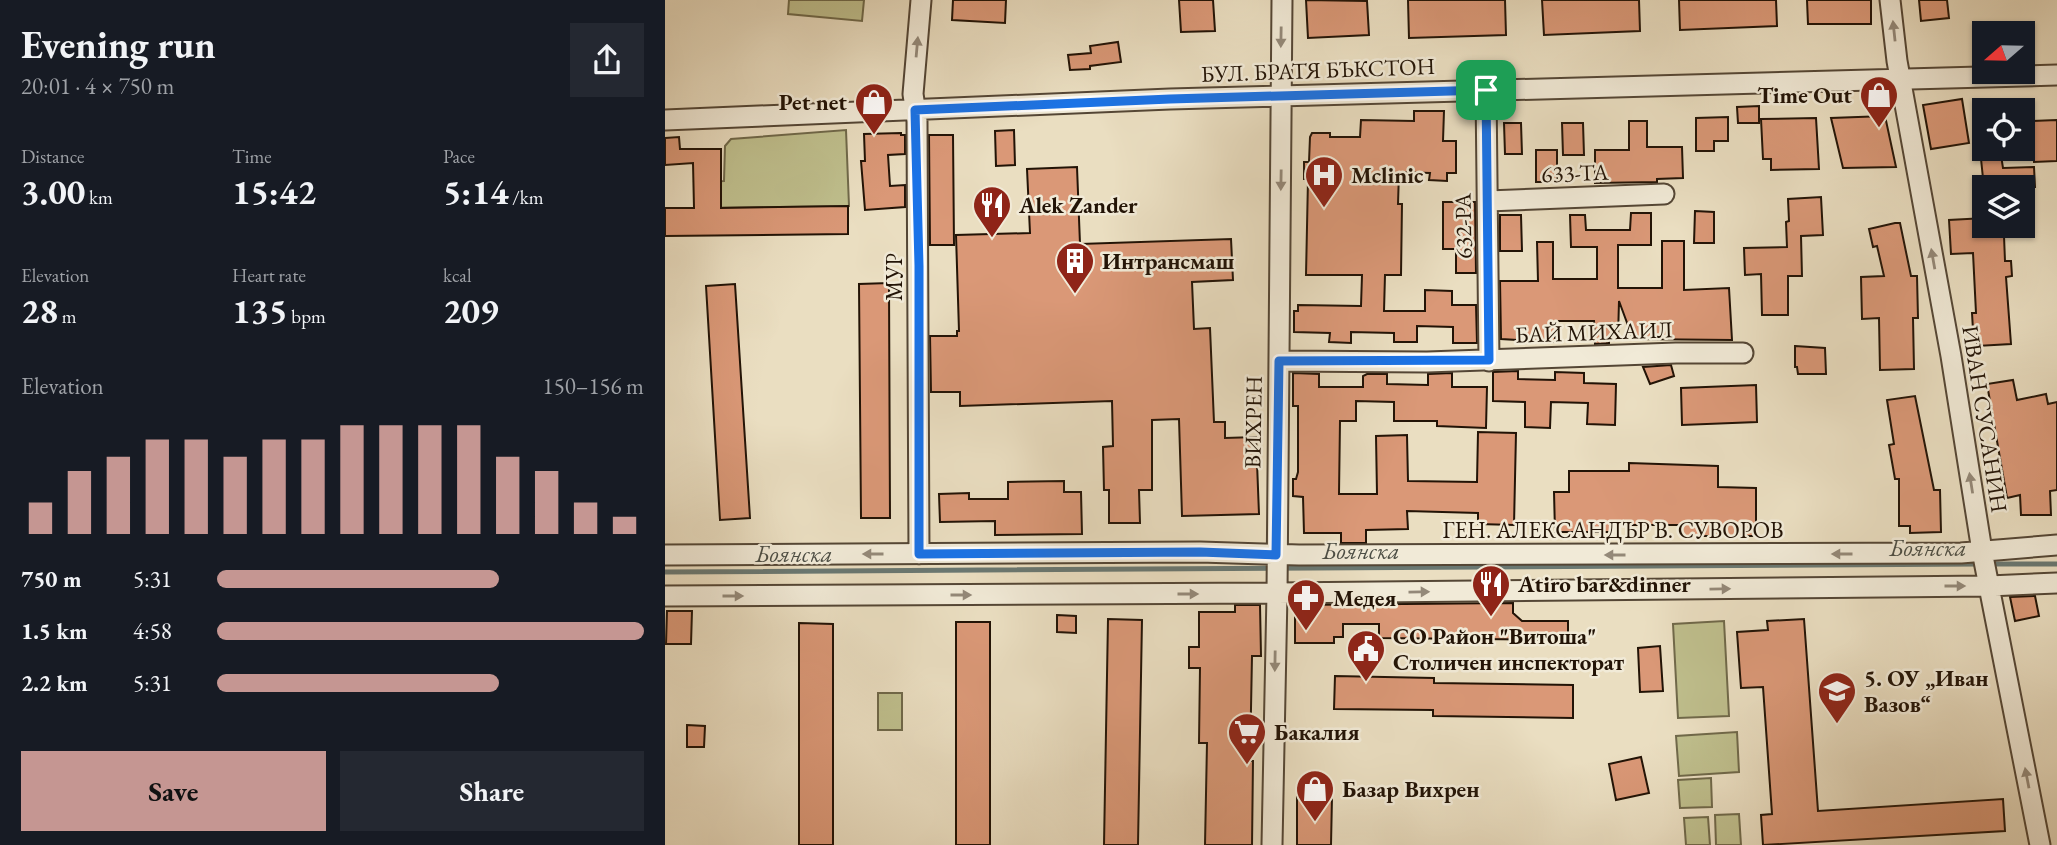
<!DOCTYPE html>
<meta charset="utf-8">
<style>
body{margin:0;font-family:"EB Garamond",serif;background:#242831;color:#f1f3f6;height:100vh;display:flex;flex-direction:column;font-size:26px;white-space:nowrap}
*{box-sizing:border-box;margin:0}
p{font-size:23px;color:#9ea1a6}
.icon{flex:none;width:38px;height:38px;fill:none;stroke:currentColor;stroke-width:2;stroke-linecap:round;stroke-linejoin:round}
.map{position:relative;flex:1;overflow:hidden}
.drawer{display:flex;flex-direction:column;background:#171b24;width:665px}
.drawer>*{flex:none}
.needle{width:46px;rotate:250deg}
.buttons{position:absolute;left:1307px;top:21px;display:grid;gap:14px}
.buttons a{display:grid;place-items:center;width:63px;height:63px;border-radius:0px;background:#171b24;box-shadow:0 2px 5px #0004;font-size:35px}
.pin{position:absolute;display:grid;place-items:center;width:60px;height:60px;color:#fff;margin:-30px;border-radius:14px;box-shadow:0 4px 10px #0006}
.round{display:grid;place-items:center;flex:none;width:74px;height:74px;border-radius:0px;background:#242831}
.head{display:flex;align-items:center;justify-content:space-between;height:119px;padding:0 21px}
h1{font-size:38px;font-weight:700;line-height:52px}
.stats{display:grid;grid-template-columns:repeat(3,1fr);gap:10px;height:119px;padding:7px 21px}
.stats div{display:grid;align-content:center}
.stats b{font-size:35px;font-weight:700}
.stats small{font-size:19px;font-weight:400}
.stats p{font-size:19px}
.chart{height:196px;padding:14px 21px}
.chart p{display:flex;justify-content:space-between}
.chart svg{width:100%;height:126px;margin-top:7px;stroke:#c59692;stroke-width:6}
.primary-button{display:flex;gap:14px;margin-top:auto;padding:14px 21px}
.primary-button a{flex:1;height:80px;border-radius:0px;background:#c59692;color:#111;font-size:28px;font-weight:700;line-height:80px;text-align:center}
.primary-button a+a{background:#242831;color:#f1f3f6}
ul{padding:0 21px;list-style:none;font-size:23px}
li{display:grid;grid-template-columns:112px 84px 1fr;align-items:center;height:52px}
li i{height:18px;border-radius:9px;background:#c59692}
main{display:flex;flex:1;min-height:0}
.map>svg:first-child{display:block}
</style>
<main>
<section class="drawer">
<div class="head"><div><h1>Evening run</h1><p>20:01 · 4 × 750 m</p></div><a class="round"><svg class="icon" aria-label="share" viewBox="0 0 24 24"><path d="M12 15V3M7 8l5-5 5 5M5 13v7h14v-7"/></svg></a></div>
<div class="stats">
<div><p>Distance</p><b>3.00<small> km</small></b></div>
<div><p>Time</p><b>15:42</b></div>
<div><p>Pace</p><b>5:14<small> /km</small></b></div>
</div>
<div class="stats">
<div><p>Elevation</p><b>28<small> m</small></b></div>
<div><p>Heart rate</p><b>135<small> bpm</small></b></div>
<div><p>kcal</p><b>209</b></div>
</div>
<div class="chart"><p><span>Elevation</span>150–156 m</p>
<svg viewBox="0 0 160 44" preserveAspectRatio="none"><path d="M5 44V33M15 44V22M25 44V17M35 44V11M45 44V11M55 44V17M65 44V11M75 44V11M85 44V6M95 44V6M105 44V6M115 44V6M125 44V17M135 44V22M145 44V33M155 44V38"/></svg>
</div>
<ul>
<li><b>750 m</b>5:31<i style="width:66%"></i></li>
<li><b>1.5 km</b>4:58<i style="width:100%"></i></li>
<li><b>2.2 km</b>5:31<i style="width:66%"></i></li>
</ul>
<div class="primary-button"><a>Save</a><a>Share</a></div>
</section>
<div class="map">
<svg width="1392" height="845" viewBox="0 0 1392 845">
<rect width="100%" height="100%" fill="#eadec1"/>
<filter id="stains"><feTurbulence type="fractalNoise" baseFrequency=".00286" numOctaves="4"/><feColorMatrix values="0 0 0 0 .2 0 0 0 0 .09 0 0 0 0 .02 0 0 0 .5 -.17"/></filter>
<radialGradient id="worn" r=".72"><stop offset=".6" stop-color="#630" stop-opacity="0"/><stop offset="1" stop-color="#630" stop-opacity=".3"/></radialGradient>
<!-- green -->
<path fill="#bfbf8d" stroke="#70694a" stroke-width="2" d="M124 0H199L197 21 123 14Z
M181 130 184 206 32 208 29 182 59 181 60 146 66 139Z
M1059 621 1064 716 1013 718 1008 624Z
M213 693H237V730H213Z
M1072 732 1074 772 1014 776 1011 736Z
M1046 778 1047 807 1015 808 1013 780Z
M1074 814 1076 845H1051L1050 815Z
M1043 817 1045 845H1021L1019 818Z"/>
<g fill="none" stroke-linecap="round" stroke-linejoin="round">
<!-- stream -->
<path stroke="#6a7872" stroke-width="5" d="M1325 564H1392
M0 572 1315 564"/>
</g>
<!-- building -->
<path fill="#da9877" stroke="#221306" stroke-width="2" d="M288 0H341L340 23 287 20Z
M514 0H548L550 31 516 32Z
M641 0 702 1 704 35 643 38Z
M743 0H840L841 35 744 38Z
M877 0H974L975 31 879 35Z
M1014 0H1111L1112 26 1015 30Z
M1142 0H1206V24H1143Z
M1254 0H1282L1284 18 1256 21Z
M453 42 456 62 425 66V69L405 70 403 55 426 53 425 46Z
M1297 99 1304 143 1266 149 1258 105Z
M1094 106V123H1073L1072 107Z
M749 111H779L778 141H791V173H782V181L764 180 765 173 734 172 733 204H737L736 275H720L719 311H760V290L787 291V305H811L812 343H788V327L752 326V342H729V333L686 332V343L664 342 665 333 629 332V311H633V305L696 306 697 275H641L643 179H639V162H644L645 137 647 133H665V137H695L696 120 749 121Z
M1220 116 1231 167 1178 168 1166 118Z
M1063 117V141H1049V151H1031V118Z
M1151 118 1154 169 1106 170V159H1098L1096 119Z
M1392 120V161L1369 162 1367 121Z
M964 121H982V147H1017L1018 178 992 179V182L930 183V150H964Z
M839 123H856L857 154H840Z
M897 123H918L919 155H898Z
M349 130 350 165 331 166 330 131Z
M236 133V135H240V154L223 155 225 186 240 185V207L200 210 196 161H200L199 134Z
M264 135H288L289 245H265Z
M14 137 15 149H56V208L183 206V234L0 236V208H29L28 163 0 165V138Z
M1315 149H1335L1338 168 1369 167 1370 187H1350L1349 185 1319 188Z
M871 150H892V182H871Z
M412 167 415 244 566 239 568 280 527 282 529 329 545 328 549 422H560V438L591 437 594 514 517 516 514 419 487 420V490H474L475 523H444V490H439L438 447 448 446 447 401 295 406V392H266L265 336H292V331H294L291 235 365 233 362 169Z
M1156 197 1158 235 1136 236 1137 276H1123V315H1097L1096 274 1080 275 1079 248 1122 247 1121 222 1124 221 1123 199Z
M778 202H810L811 273H791V249H778Z
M1030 211 1049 212V243H1029Z
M966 213H986V245H953V288H997V241H1019V290L1064 288 1067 340 968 339 954 301 953 338H944V343L930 344 929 321H890V342L836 339 835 281H873L872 242H888V279H932V247H906L905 215H920L921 230H965Z
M835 215H856L857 251H835Z
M1320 218V226H1325L1326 236H1339L1340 261H1346L1347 276 1341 277 1346 344 1312 346V330H1308L1307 313H1311L1308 253 1286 254 1284 220Z
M1230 223H1235L1246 276H1252L1253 318H1248L1249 369 1215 370 1214 318 1197 319 1196 277 1219 276 1212 246 1208 247 1204 229Z
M224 283 225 518H196L194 284Z
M70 284 85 518 55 520 41 286Z
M1130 346 1160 348 1161 374H1133L1132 367H1130Z
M1006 365 1009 376 985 384 978 367Z
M853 371V379L890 380V372L919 373V383L951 384 950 425 922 424 923 403 886 402 885 428 860 427V402L828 401V372Z
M628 373 654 374V387H698V376L702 374H722V384L763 385V374L787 373V387H822L821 428 772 426V421H729V402L691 401V421H675L674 494H712L711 436 742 435 743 481 812 482 813 432 851 433 849 525 813 524V513L742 511 743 529 701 530V543H676V533H639L638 497 628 496V479H631L633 472V406H628Z
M1348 380 1352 400 1381 394 1383 404 1392 402V490L1385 491 1386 515H1356L1355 495 1342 498 1322 384Z
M1091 385 1092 422 1017 425 1016 388Z
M1250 396 1269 490H1275L1276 532 1245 533V526H1234V479H1230L1224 445 1229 444 1222 400Z
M964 463 1053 466V487L1091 488V536H1017V525H945V532H890L889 492H904V471H964Z
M399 481V492H416L417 534 330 535V521L275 522 274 494 304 493V499H343V482Z
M1370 596 1374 616 1350 621 1345 597Z
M848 603V613L857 621H903V640L714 638V624H678V637H669V643H630V605Z
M570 605H595L596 656H587L585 761H588L587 845H540L542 743H534L535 668H524V647H534V612H570Z
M2 611H27L26 644H1Z
M392 615 411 616V633L392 632Z
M443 619 477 620 473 845H439Z
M1139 619 1153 811 1338 799 1340 831 1098 845 1096 815 1107 814 1098 687 1076 688 1072 632 1103 630 1102 621Z
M291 622H325V845H291Z
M134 623 168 624V845H134Z
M995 646 998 691 975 692 973 648Z
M670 676 769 678V683L908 685V718L768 716V710L669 709Z
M22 725 40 726 39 747H22Z
M976 757 984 793 951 800 944 764Z
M632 789H656V797H667L666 845H632Z"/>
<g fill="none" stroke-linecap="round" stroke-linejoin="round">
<defs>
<path id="minor" d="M1225 0 1232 61 1286 356 1317 551 1375 845
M821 90 824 361
M0 120 505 99 1392 75
M823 201 999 194
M614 361 762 362 1011 353H1078
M254 554 252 121 248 94 256 0
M0 555 535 552 634 555 1296 553 1392 545
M0 596 612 593 1324 586 1392 583
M607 845 612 593 617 0"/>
</defs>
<!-- minor casing -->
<use href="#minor" stroke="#544635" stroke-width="23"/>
<!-- minor -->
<use href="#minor" stroke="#f1ead7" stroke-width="19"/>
</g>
<!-- one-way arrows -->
<defs><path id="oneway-solid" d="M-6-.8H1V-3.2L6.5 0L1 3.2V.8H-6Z" transform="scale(1.75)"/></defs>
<g fill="#948979">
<use href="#oneway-solid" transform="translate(1229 31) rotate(-96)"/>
<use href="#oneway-solid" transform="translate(616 37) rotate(91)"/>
<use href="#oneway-solid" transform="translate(252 47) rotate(-85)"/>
<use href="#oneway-solid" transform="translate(616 180) rotate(91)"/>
<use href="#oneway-solid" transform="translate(1268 259) rotate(-100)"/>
<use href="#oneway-solid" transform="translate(1306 483) rotate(-99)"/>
<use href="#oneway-solid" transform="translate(208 554) rotate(180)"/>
<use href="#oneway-solid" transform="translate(1177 554) rotate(180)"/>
<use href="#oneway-solid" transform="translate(950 555) rotate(180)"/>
<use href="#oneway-solid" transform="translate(1290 586)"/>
<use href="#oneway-solid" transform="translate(1055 589) rotate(-1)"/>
<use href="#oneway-solid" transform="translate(754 592) rotate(-1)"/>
<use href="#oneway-solid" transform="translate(523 594)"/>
<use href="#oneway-solid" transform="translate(296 595)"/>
<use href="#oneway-solid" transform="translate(68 596)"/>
<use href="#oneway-solid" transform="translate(610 661) rotate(91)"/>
<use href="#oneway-solid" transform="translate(1362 778) rotate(-101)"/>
</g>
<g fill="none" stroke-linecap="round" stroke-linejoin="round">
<defs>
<path id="route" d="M821 90 824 360 614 361 611 555 535 552 254 554V266L250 110 505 99Z"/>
</defs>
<!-- route casing -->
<use href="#route" stroke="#fff" stroke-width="14"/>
<!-- route -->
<use href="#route" stroke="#1a73e8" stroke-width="9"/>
</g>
<!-- icons -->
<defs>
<symbol id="shop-pin" viewBox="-11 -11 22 30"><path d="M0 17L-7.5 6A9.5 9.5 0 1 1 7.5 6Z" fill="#8f2418" stroke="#f1ead7"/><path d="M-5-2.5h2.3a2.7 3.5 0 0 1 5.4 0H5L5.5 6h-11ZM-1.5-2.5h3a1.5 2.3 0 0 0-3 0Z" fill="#fff"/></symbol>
<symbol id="hospital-pin" viewBox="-11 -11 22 30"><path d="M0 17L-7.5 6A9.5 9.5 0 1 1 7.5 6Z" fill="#8f2418" stroke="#f1ead7"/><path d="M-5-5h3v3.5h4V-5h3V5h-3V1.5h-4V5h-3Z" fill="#fff"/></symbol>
<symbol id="restaurant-pin" viewBox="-11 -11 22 30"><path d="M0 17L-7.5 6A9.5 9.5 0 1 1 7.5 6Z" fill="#8f2418" stroke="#f1ead7"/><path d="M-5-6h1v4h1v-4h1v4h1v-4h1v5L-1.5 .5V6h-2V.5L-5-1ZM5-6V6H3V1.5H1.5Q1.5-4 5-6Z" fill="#fff"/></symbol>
<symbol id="building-pin" viewBox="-11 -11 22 30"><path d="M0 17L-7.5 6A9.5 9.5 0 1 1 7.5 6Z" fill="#8f2418" stroke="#f1ead7"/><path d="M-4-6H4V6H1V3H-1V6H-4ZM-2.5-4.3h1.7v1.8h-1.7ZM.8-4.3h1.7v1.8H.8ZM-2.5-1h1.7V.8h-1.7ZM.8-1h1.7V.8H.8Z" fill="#fff"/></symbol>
<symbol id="pharmacy-pin" viewBox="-11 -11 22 30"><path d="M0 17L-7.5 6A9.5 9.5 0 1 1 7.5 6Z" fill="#8f2418" stroke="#f1ead7"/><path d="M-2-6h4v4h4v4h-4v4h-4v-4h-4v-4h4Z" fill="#fff"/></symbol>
<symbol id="civic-pin" viewBox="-11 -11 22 30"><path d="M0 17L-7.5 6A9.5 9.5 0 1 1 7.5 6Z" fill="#8f2418" stroke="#f1ead7"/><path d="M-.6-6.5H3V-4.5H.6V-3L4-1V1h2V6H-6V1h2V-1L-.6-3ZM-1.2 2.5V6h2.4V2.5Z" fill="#fff"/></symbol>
<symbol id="school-pin" viewBox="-11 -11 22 30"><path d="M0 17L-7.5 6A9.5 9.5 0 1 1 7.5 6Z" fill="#8f2418" stroke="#f1ead7"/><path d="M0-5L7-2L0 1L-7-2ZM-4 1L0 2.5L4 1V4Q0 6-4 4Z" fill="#fff"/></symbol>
<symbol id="supermarket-pin" viewBox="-11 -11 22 30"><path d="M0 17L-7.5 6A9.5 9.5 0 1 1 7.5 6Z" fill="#8f2418" stroke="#f1ead7"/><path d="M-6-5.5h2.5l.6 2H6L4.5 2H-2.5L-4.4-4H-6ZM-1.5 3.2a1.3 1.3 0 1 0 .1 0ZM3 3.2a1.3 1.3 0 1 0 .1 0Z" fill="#fff"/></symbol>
</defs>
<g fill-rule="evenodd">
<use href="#shop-pin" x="1192" y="73" width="44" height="60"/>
<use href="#shop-pin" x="187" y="80" width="44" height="60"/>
<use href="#hospital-pin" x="637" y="153" width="44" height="60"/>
<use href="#restaurant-pin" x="305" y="183" width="44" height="60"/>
<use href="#building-pin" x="388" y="239" width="44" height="60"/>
<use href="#restaurant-pin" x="804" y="562" width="44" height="60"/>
<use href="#pharmacy-pin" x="619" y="576" width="44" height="60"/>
<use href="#civic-pin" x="679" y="627" width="44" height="60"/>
<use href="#school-pin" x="1150" y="669" width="44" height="60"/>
<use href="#supermarket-pin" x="560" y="710" width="44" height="60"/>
<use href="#shop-pin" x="628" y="767" width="44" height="60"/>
</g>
<g text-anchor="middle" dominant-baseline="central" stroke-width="5" stroke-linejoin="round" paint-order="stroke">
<!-- street labels -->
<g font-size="23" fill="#221306" stroke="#f1ead7">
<text transform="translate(653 70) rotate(-2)">БУЛ. БРАТЯ БЪКСТОН</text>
<text transform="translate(910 173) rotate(-2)">633-ТА</text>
<text transform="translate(798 226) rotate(-91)">632-РА</text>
<text transform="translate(229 277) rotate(-90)">МУР</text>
<text transform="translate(929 332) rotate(-2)">БАЙ МИХАИЛ</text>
<text transform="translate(1320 419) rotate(81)">ИВАН СУСАНИН</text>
<text transform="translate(588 422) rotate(-89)">ВИХРЕН</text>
<text x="948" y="530">ГЕН. АЛЕКСАНДЪР В. СУВОРОВ</text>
</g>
<!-- poi labels -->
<g font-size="23" font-weight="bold" fill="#221306" stroke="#f1ead7" text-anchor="start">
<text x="1187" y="95" text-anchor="end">Time Out</text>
<text x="182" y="102" text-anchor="end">Pet net</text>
<text x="686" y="175">Mclinic</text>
<text x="354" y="205">Alek Zander</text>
<text x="437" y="261">Интрансмаш</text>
<text x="853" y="584">Atiro bar&amp;dinner</text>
<text x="668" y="598">Медея</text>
<text x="728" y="636">СО Район "Витоша"<tspan x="728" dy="26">Столичен инспекторат</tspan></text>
<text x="1199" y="678">5. ОУ „Иван<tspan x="1199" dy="26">Вазов“</tspan></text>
<text x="609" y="732">Бакалия</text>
<text x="677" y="789">Базар Вихрен</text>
</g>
<!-- water labels -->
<g font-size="24" font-style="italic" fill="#4c4e45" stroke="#f1ead7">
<text x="1263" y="547">Боянска</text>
<text x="696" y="550">Боянска</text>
<text x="129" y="553">Боянска</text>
</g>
</g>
<rect width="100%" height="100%" filter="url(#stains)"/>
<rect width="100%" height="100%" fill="url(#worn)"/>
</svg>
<div class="buttons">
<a><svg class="needle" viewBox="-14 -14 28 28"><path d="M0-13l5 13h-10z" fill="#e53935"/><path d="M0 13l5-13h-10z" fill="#9ea1a6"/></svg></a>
<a><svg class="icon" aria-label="locate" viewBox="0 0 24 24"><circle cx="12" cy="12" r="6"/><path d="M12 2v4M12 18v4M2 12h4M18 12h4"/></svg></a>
<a><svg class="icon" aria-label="layers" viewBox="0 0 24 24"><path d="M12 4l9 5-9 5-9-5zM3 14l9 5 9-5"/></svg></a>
</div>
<div class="pin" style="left:821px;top:90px;background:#1e9e55"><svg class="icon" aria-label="arrive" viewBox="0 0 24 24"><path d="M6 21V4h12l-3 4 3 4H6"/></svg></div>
</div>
</main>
